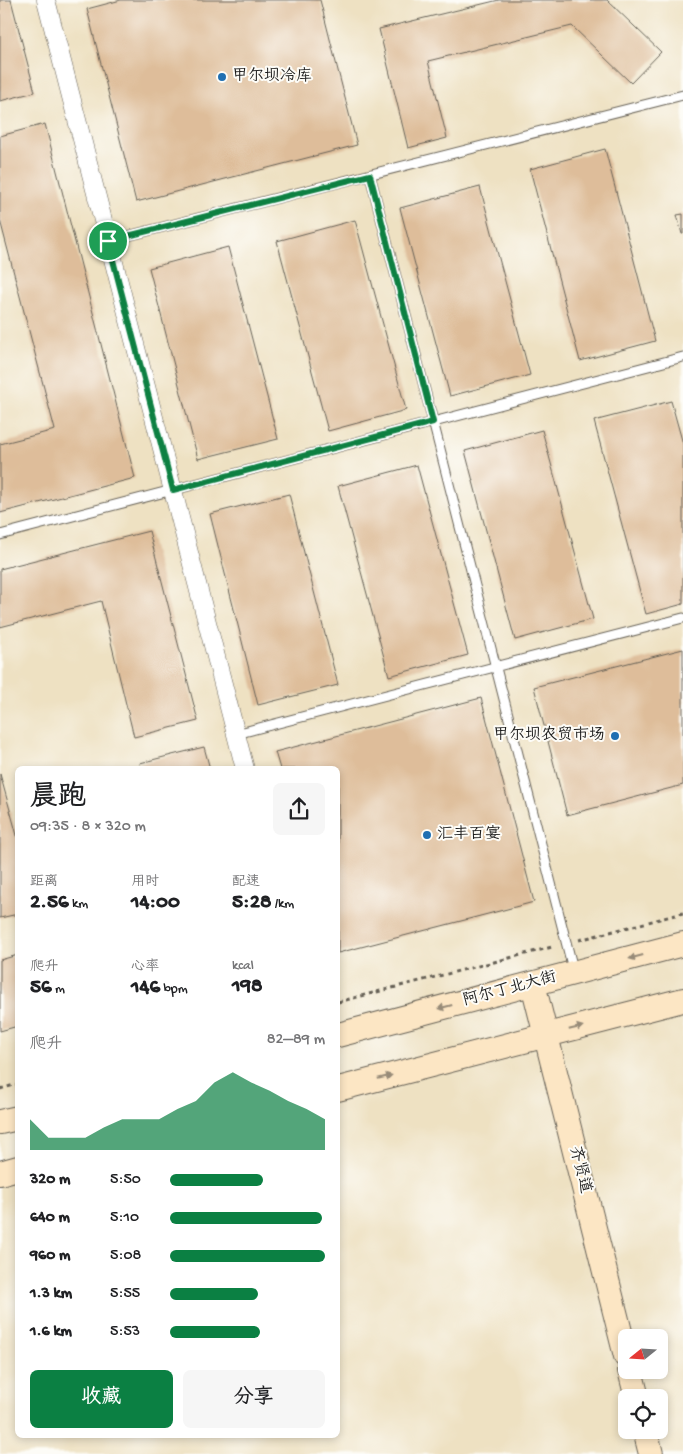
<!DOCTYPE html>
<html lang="zh">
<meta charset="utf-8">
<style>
body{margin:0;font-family:"Gochi Hand","LXGW WenKai TC",sans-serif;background:#f6f6f6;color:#202124;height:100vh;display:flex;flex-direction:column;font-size:19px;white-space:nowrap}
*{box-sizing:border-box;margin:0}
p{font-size:16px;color:#757577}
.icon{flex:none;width:28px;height:28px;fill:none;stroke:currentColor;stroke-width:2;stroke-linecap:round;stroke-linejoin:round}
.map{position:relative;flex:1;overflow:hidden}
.details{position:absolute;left:15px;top:766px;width:325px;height:672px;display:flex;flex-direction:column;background:#fff;border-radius:8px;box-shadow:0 2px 8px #0003}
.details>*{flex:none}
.needle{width:32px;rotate:252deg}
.fabs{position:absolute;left:618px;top:1329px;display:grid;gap:10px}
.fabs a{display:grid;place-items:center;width:50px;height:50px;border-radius:8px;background:#fff;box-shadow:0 2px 8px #0003;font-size:25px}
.pin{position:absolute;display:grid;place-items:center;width:42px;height:42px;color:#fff;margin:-21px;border:2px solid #fff;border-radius:50%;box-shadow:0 1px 5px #0007}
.round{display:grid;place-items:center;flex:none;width:52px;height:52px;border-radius:8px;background:#f6f6f6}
.overview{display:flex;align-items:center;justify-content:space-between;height:85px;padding:0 15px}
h1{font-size:28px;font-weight:700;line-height:38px}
.figures{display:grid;grid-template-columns:repeat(3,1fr);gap:8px;height:85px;padding:5px 15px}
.figures div{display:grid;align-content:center}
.figures b{font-size:21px;font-weight:700}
.figures small{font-size:14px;font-weight:400}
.figures p{font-size:14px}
.chart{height:140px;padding:10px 15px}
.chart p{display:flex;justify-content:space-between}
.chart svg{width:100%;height:90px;margin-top:5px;fill:#0b8043;opacity:.7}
.primary-button{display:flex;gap:10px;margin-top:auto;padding:10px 15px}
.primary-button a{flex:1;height:58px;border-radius:8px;background:#0b8043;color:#fff;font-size:20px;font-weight:700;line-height:58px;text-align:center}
.primary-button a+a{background:#f6f6f6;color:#202124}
ul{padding:0 15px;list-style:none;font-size:16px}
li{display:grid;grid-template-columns:80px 60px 1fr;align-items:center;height:38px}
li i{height:12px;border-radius:6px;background:#0b8043}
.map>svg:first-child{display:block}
</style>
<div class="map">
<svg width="683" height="1454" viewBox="0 0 683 1454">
<rect width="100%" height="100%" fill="#fdfcf7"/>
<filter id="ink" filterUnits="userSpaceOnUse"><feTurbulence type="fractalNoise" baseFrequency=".02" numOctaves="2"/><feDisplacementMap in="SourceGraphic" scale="10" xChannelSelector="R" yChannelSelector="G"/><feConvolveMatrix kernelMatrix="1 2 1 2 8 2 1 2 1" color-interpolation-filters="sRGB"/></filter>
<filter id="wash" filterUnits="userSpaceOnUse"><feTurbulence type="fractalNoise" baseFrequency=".0096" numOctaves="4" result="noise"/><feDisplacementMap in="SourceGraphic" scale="20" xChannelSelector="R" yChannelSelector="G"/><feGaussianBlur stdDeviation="1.12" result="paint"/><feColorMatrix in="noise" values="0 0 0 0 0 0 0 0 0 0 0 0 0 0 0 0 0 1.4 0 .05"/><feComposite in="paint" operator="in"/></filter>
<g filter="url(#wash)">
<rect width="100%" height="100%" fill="#eee1c2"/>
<g id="blocks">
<!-- building -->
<path fill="#debd9a" d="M0 0H11L35 92 0 101Z
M121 0H320L357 145 136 202 87 9Z
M499 0H607L661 52 631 83 572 26 428 61 447 138 408 148 379 29Z
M45 124 135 478 0 513V444L55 430 0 220V136Z
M605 149 655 341 580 361 530 169Z
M480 187 530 375 450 396 400 208Z
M683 214V234H682L677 215Z
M355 220 406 410 328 431 277 241Z
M228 247 278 439 198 459 149 268Z
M671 401 683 444V604L646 614 594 421Z
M542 430 593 619 515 640 465 451Z
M417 465 468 655 389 676 338 486Z
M289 494 338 685 258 705 210 514Z
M149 531 198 721 134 737 101 601 0 627V569Z
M683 649V785L567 815 534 687Z
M481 698 534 902 338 953V769H280L275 752Z
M204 747 210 769H141L140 763Z
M0 774 18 839V914L0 918Z
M18 955V1026L0 1031V960Z"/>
</g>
</g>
<g filter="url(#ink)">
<use href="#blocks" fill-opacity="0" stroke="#666156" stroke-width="1"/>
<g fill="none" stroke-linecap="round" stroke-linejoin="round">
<defs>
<path id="lane" d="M370 175 574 973
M108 241 683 95
M0 535 683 357
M236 734 683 618"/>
<path id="street" d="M46 0 245 769"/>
<path id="secondary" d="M533 984 626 1356
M338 1035 683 944
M338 1089 683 1000
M0 1122 18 1118
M0 1173 18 1168
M630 1370 637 1398
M645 1430 651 1454"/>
</defs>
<!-- lane casing -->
<use href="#lane" stroke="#666156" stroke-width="11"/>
<!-- street casing -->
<use href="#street" stroke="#666156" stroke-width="19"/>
<!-- secondary casing -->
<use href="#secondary" stroke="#666156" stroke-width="26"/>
<!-- path -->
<path stroke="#666156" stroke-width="3" stroke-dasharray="4 4" stroke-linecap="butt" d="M579 940 683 913
M338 1002 552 947
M0 1089 18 1084"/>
<!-- lane -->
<use href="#lane" stroke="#fff" stroke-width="9"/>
<!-- street -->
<use href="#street" stroke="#fff" stroke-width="18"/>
<!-- secondary -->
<use href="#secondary" stroke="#fce6c4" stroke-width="24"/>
</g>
<!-- one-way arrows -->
<defs><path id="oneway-solid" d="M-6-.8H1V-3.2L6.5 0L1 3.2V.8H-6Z" transform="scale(1.25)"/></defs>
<g fill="#978b78">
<use href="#oneway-solid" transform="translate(636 957) rotate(165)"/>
<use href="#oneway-solid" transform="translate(445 1007) rotate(165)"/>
<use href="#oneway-solid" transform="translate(576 1028) rotate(-14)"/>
<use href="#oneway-solid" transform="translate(385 1077) rotate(-14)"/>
</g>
</g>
<g fill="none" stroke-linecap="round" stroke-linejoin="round" filter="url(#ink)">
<defs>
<path id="route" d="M370 175 433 422 173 490 108 241Z"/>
</defs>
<!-- route casing -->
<use href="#route" stroke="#fff" stroke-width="10"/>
<!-- route -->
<use href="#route" stroke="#0b8043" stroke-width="6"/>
</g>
<!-- markers -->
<g fill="#1f6fb2" stroke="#fdfcf7" stroke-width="2">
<circle cx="222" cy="77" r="5"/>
<circle cx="615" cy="736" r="5"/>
<circle cx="427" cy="835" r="5"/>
</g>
<g text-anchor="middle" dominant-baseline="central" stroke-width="4" stroke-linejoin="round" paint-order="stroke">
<!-- poi labels -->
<g font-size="16" fill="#1c1c1c" stroke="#fdfcf7" text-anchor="start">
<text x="232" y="77">甲尔坝冷库</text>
<text x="605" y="736" text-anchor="end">甲尔坝农贸市场</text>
<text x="437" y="835">汇丰百宴</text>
</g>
<!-- street labels -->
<g font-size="16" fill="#1c1c1c" stroke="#fdfcf7">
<text transform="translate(510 990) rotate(-15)">阿尔丁北大街</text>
<text transform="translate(579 1170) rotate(76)">齐贤道</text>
</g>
</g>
</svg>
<div class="fabs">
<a><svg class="needle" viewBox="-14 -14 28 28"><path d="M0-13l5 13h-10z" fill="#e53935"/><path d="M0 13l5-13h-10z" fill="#757577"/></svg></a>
<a><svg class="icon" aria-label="locate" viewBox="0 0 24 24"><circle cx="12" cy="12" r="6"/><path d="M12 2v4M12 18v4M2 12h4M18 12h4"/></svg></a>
</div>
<div class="pin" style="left:108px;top:241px;background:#1e9e55"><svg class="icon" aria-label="arrive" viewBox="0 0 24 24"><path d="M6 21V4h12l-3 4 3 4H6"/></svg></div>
<section class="details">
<div class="overview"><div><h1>晨跑</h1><p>09:35 · 8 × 320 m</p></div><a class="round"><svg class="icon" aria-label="share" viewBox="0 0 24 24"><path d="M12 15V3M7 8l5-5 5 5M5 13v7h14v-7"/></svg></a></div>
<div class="figures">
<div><p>距离</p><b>2.56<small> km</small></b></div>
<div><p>用时</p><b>14:00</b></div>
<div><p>配速</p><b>5:28<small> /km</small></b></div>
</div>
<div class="figures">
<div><p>爬升</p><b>56<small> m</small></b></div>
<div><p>心率</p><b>146<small> bpm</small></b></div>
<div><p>kcal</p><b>198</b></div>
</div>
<div class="chart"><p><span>爬升</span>82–89 m</p>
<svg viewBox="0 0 160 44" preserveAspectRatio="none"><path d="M0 44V29L10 38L20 38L30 38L40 33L50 29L60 29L70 29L80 24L90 20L100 11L110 6L120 11L130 15L140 20L150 24L160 29V44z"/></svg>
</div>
<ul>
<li><b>320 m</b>5:50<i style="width:60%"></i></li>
<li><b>640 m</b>5:10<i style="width:98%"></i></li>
<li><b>960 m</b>5:08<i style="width:100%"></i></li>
<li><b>1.3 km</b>5:55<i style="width:57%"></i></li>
<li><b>1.6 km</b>5:53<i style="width:58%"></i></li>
</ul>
<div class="primary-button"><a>收藏</a><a>分享</a></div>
</section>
</div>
